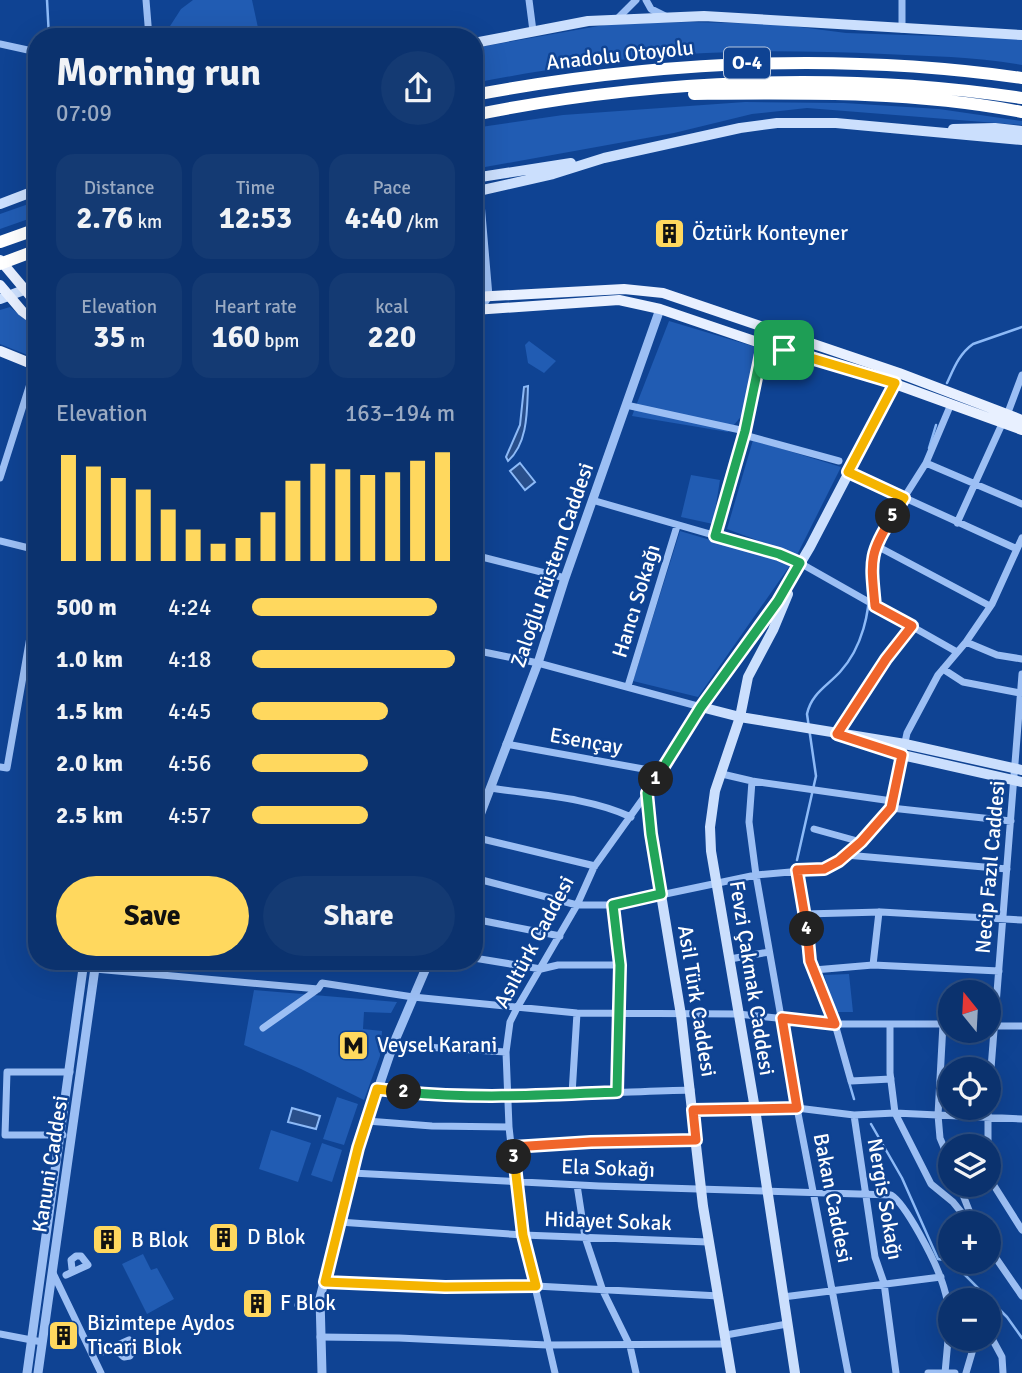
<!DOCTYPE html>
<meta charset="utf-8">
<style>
body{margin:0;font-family:Signika,sans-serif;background:#143a73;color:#f1f3f6;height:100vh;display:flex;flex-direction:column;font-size:26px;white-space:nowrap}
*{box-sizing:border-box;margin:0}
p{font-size:23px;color:#9aaac2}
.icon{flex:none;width:38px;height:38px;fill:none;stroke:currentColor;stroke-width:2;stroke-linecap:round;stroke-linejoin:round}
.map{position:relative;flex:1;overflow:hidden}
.sheet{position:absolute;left:28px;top:28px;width:455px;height:942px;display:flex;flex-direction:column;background:#0b326e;border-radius:28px;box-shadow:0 7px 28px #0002,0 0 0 2px #2b4d81}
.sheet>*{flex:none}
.needle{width:46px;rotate:342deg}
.tools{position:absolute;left:938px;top:980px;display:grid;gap:14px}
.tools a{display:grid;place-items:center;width:63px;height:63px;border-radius:50%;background:#0b326e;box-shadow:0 7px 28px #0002,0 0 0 2px #2b4d81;font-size:35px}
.pin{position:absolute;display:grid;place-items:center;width:60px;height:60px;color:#fff;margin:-30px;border-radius:14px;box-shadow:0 4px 10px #0006}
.km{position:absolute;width:35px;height:35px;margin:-18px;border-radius:50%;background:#222;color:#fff;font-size:19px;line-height:35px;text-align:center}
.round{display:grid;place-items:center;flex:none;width:74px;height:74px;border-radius:37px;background:#143a73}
.headline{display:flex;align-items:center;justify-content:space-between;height:119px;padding:0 28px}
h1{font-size:38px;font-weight:700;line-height:52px}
.stats{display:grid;grid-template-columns:repeat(3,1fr);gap:10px;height:119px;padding:7px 28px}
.stats div{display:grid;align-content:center;border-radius:18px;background:#143a73;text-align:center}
.stats b{font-size:30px;font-weight:700}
.stats small{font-size:19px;font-weight:400}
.stats p{font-size:19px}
.chart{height:196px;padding:14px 28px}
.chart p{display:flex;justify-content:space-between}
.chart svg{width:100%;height:126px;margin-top:7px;stroke:#ffd85e;stroke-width:6}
.button{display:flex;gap:14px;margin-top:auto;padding:14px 28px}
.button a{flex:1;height:80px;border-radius:42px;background:#ffd85e;color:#111;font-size:28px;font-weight:700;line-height:80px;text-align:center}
.button a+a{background:#143a73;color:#f1f3f6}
ul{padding:0 28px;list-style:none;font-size:23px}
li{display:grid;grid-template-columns:112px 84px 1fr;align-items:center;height:52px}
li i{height:18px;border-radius:9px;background:#ffd85e}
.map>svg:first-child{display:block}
</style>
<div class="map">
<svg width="1022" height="1373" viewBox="0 0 1022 1373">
<rect width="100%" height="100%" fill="#0f4393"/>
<!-- green -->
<path fill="#215cb3" d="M193 0H252L260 37H163L181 9Z
M690 22 777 24 846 33 1022 39V65C977 57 929 56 884 54 806 51 726 49 649 57 590 62 532 72 474 83V48L610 24Z
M745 102 844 103 939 109 1022 121V125L807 108 752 114 674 133 474 169V128L563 115Z
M37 201V216L0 229V214Z
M10 307 37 329 35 358 0 344V310Z
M669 321 759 348 744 413 728 432 632 416Z
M529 341 556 361 544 373 528 363 525 345Z
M753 440 841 467 797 555 727 529Z
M691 475 720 480 713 524 681 517Z
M680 531 791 564 698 697 633 681Z
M849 974 853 1012H836L824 975Z
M254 990 397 1002 391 1013 364 1012 363 1029 382 1031 380 1056 364 1100 301 1069 244 1045Z
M337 1097 358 1104 344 1145 323 1139Z
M271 1130 311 1143 298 1182 259 1169Z
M322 1143 342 1150 332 1182 311 1175Z
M143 1254 151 1270 157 1268 174 1299 147 1314 122 1264Z"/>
<!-- water -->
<path fill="#294f8b" stroke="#8dbaf7" stroke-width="2" d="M528 386C527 411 528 443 508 461L506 457 520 425 524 387Z
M520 463 535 482 525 490 510 471Z
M292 1108 320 1116 316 1129 288 1122Z"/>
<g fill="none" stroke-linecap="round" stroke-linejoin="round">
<!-- stream -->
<path stroke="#8dbaf7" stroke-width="2.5" d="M47 0 49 37
M28 167 37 151
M947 383C954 368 959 354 973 344L1022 327
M929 448 936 425
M797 860 816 776 807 714C811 694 827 686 840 672 862 648 871 611 869 579
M796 891 805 961
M849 1082 854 1099
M871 1124 902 1178 938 1259 950 1261
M952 1262 1007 1317 1022 1338"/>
<!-- minor -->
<path stroke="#9cbff4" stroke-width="7" d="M146 0 149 37
M529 0 533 31
M646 0 651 9 667 17
M618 18 636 0
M902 29V0
M0 44 37 52
M474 321 489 296 480 191
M626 405 745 431 763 344
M1007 415 1022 375
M744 435 839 461
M926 463 1022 504
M848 472 1017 549
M0 478 36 365
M592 500 779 554 800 563 957 652
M957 523 1002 424
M715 536 745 431
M0 541 37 550
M875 545 990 606
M474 555 565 578
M875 606 871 566 876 542 926 463 951 404
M966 642 997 655 1022 659
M474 650 538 663 701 707
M943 669 963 682 1020 693
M628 686 677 526
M837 734 886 659 912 626
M506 744 660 772
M0 767 7 768 37 597
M722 774 752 781 892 801
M752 781 749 822 756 875 797 1108 848 1373
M490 788C536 795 588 797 631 817
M891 808 907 733 938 675 966 642 992 604 1022 538
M891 808 1011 821
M814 829 861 842
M474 837 595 866
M846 855 1007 869
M797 870 810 961 835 1024 851 1081 891 1079
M474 878 577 905H613L756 875 824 869 839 861 861 842 891 808
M613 905 620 965 617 1092
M805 914 881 912 1022 920
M474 919 560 936
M474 958 541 969 558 965H620
M730 959 769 952
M873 965 879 912
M95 969 318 989 322 983 413 997 577 1013 738 1014 835 1024H950
M814 970 873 965 999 971
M890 1024V1073L895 1113 931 1184 953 1202 970 1223
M943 1024 938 1115 940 1138 950 1162
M989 1026H1022
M263 1028 318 989
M393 1045 506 1052
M377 1089C484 1100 584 1093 691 1090
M572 1094 577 1013
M989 1094 1022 674
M988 1108V1146
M693 1110 797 1108 854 1115 895 1113 1022 1119
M854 1115 875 1257 884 1283 896 1373
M367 1121 432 1126 509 1127
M5 1135 7 1072H70
M5 1135H63
M513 1147 591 1142 696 1140
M989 1160 993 1184 1022 1230
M352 1173 599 1186 891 1195C906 1204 935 1261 941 1279 945 1289 947 1300 950 1311
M577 1185 585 1237 603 1291 630 1346 636 1373
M959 1185 974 1223
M339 1222 523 1235 708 1242
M989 1248 1022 1296
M53 1273 101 1373
M66 1275 88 1265 81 1256H76L71 1260 72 1269
M325 1281 445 1287 536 1286 719 1296
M783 1297 941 1277
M298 1305 308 1306
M989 1333 1002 1357 1003 1373
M0 1334 42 1342
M726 1335 787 1324
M320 1337 399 1338 547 1345 726 1344
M102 1352 129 1340 133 1350 130 1356 124 1357 118 1352
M555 1373 523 1235 515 1181 509 1127 506 1052 510 1022 517 1008 577 905 594 867 647 793
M928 1373H955
M945 1373 950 1318
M966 1373 976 1339"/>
<!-- tertiary -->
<path stroke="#9cbff4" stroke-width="9" d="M474 831 538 663 565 578 660 309
M27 1373 84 961
M38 1373 96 961
M322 1373 320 1298 358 1148 393 1045 429 961"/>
<!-- secondary -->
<path stroke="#cbdffd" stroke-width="10" d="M474 43 588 21 704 16 1022 35
M953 129 995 128 1022 131
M474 178 571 163
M474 192 553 174 604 158 740 128 777 123H836L1022 140
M0 204 37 190
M0 299 37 285
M788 594 773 630 748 677 740 717 715 791 710 827 711 851 755 1109 795 1373
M701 707 740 717 905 744 1022 770
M866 743 902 755 1022 782
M731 1373 703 1206 681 1015 651 834 647 793 701 707 778 601 810 547 895 384"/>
<!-- primary -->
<path stroke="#e8f0ff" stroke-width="10" d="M0 260 37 304
M0 285 22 311 37 322
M474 297 624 289 663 293 899 373 1022 420
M474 310 619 300 660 309 763 344 895 384 1022 430
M0 351 37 366"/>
<!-- motorway -->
<path stroke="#fff" stroke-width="12" d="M694 94C803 93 914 91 1022 112
M474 95C656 61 839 52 1022 78
M474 115C651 79 843 71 1022 98
M0 242 37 229
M0 264 37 250"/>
</g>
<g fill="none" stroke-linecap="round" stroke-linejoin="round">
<defs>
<path id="split-1" d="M656 779 701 707 778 601 800 563 779 554 715 536 745 431 763 344 784 350"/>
<path id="split-2" d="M404 1092C475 1099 546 1095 617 1092L620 965 613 905 661 894 651 834 647 793 656 779"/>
<path id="split-3" d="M404 1092 377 1089 358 1148 325 1282 445 1287 536 1286 523 1235 514 1157"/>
<path id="split-4" d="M514 1157 513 1147 591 1142 696 1140 693 1110 797 1108 782 1018 835 1024 810 961 807 929"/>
<path id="split-5" d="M807 929 797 870 824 869 839 861 861 842 891 808 902 755 837 734 886 659 912 626 875 606C871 562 868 554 893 516"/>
<path id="split-6" d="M784 350 895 383 848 472 904 498 893 516"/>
</defs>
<!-- split-1 casing -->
<use href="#split-1" stroke="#fff" stroke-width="14"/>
<!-- split-2 casing -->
<use href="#split-2" stroke="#fff" stroke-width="14"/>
<!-- split-3 casing -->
<use href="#split-3" stroke="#fff" stroke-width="14"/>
<!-- split-4 casing -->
<use href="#split-4" stroke="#fff" stroke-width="14"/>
<!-- split-5 casing -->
<use href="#split-5" stroke="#fff" stroke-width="14"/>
<!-- split-6 casing -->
<use href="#split-6" stroke="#fff" stroke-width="14"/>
<!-- split-1 -->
<use href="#split-1" stroke="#22a559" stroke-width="9"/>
<!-- split-2 -->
<use href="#split-2" stroke="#22a559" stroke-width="9"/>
<!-- split-3 -->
<use href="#split-3" stroke="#f5b400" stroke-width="9"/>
<!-- split-4 -->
<use href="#split-4" stroke="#f0652b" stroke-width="9"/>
<!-- split-5 -->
<use href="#split-5" stroke="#f0652b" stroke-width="9"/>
<!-- split-6 -->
<use href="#split-6" stroke="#f5b400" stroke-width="9"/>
</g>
<!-- icons -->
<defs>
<symbol id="building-square" viewBox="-11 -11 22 22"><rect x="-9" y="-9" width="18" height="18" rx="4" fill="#ffd85e" stroke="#0f4393"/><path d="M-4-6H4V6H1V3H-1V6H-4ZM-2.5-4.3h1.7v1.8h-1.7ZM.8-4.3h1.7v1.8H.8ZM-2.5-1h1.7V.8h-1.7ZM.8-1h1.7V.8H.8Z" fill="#111"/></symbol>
<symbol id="metro-square" viewBox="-11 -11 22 22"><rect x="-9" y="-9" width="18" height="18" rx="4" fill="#ffd85e" stroke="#0f4393"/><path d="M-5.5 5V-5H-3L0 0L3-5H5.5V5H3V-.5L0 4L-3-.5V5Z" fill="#111"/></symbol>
</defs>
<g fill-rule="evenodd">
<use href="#building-square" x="652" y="216" width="35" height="35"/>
<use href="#metro-square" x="336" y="1028" width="35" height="35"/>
<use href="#building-square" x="206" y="1220" width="35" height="35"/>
<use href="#building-square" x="90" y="1222" width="35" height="35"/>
<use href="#building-square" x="240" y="1286" width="35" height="35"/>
<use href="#building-square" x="46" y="1318" width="35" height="35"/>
</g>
<g text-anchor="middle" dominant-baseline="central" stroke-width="5" stroke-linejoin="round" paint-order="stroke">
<!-- shield labels -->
<rect fill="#0f4393" stroke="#b7c7df" stroke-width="2" x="724" y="47.5" width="46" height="31" rx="5"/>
<g font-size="19" font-weight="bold" fill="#fff">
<text x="747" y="63">O-4</text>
</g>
<!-- street labels -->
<g font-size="21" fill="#fff" stroke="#0f4393">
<text transform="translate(620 55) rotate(-6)">Anadolu Otoyolu</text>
<text transform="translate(552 565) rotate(-71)">Zaloğlu Rüstem Caddesi</text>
<text transform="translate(636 601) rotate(-73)">Hancı Sokağı</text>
<text transform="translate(586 741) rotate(10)">Esençay</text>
<text transform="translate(990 867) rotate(-85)">Necip Fazıl Caddesi</text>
<text transform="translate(534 942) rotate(-62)">Asıltürk Caddesi</text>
<text transform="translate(752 978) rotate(81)">Fevzi Çakmak Caddesi</text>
<text transform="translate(697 1001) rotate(81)">Asil Türk Caddesi</text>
<text transform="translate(50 1164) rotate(-81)">Kanuni Caddesi</text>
<text transform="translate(608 1168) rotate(2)">Ela Sokağı</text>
<text transform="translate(833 1198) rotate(79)">Bakan Caddesi</text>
<text transform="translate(885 1199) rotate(80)">Nergis Sokağı</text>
<text transform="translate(608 1221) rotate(2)">Hidayet Sokak</text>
</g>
<!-- poi labels -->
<g font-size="21" fill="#fff" stroke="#0f4393" text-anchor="start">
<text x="692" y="233">Öztürk Konteyner</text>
<text x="377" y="1045">Veysel Karani</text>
<text x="247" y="1237">D Blok</text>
<text x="131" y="1240">B Blok</text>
<text x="280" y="1303">F Blok</text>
<text x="87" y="1323">Bizimtepe Aydos<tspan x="87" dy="24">Ticari Blok</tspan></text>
</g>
</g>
</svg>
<div class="tools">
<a><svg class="needle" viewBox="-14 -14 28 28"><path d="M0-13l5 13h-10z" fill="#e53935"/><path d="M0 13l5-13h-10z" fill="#9aaac2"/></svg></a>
<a><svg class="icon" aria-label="locate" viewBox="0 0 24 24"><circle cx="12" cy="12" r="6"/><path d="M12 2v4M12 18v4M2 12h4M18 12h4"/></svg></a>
<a><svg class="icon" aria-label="layers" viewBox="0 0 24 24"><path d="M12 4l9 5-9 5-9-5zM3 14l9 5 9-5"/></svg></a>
<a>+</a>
<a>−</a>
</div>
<div class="pin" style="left:784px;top:350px;background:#1e9e55"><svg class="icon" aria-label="arrive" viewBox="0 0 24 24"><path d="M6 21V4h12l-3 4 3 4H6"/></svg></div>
<b class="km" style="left:656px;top:779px">1</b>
<b class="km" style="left:404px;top:1092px">2</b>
<b class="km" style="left:514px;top:1157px">3</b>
<b class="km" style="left:807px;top:929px">4</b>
<b class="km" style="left:893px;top:516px">5</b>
<section class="sheet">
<div class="headline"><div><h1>Morning run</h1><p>07:09</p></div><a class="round"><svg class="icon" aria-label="share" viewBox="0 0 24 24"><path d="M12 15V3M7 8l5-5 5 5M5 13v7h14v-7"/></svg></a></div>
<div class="stats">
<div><p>Distance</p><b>2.76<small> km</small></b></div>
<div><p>Time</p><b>12:53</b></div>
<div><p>Pace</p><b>4:40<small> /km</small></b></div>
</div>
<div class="stats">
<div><p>Elevation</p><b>35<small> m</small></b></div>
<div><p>Heart rate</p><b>160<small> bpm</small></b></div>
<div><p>kcal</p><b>220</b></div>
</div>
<div class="chart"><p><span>Elevation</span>163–194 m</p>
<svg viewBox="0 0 160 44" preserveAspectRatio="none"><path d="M5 44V7M15 44V11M25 44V15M35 44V19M45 44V26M55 44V33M65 44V38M75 44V36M85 44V27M95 44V16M105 44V10M115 44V12M125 44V14M135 44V13M145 44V9M155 44V6"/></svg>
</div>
<ul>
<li><b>500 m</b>4:24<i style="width:91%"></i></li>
<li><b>1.0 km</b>4:18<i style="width:100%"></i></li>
<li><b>1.5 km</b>4:45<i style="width:67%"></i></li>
<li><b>2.0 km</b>4:56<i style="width:57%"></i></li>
<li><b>2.5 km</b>4:57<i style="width:57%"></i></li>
</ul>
<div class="button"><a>Save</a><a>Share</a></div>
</section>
</div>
